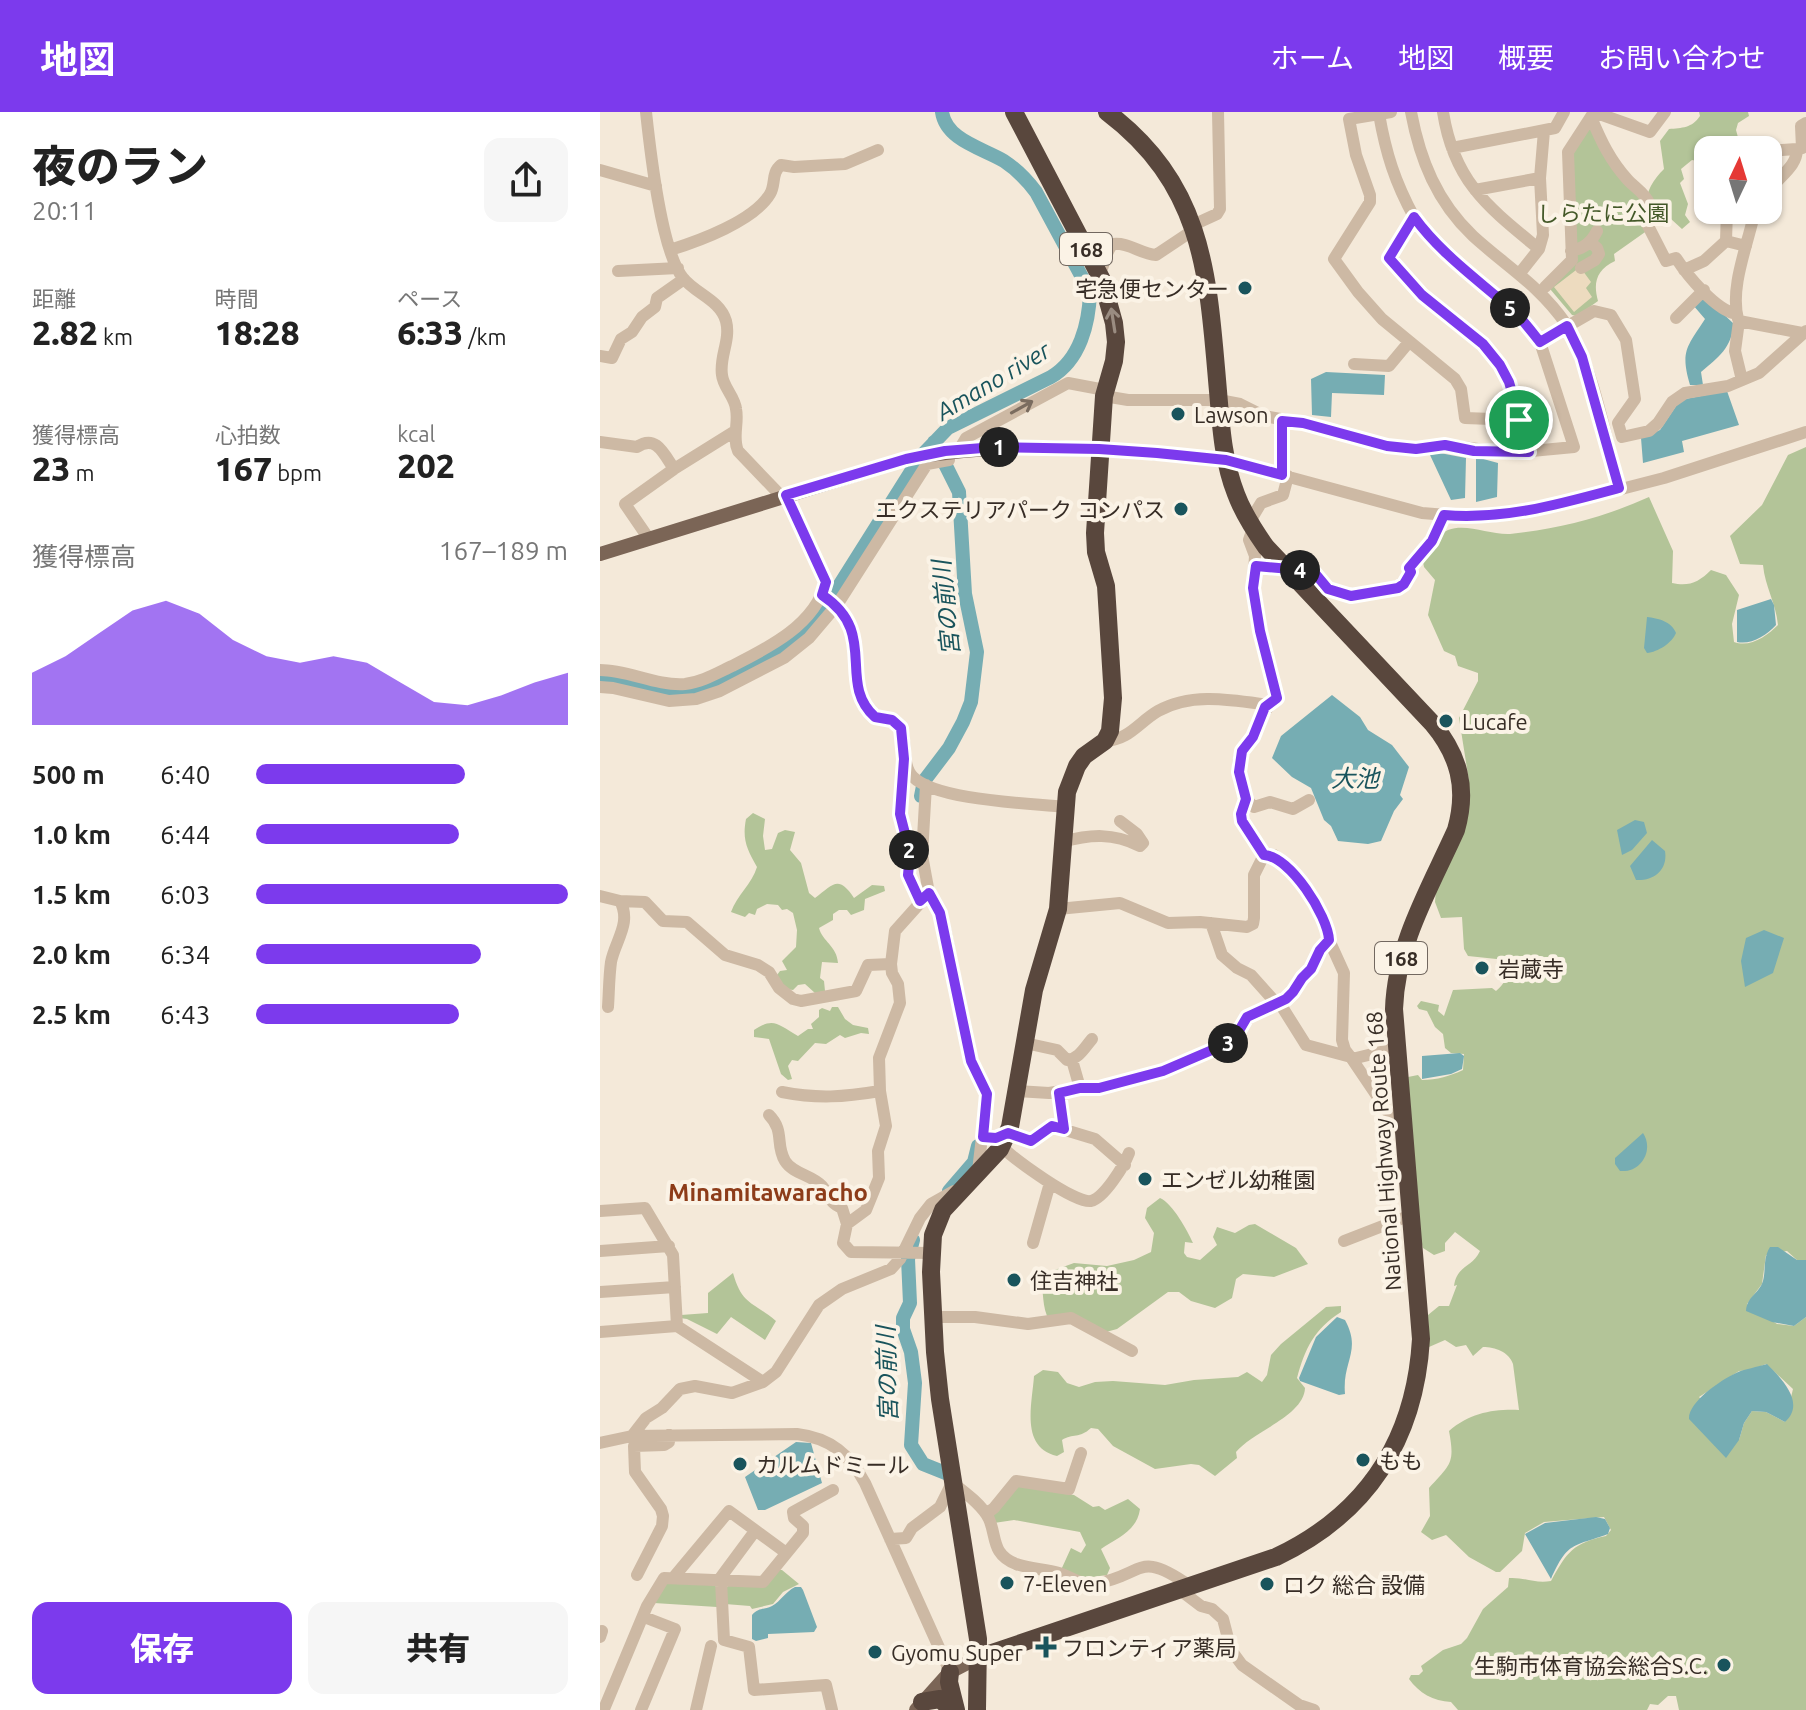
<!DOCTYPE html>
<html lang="ja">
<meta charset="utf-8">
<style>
body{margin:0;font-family:Ubuntu,"Noto Sans JP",sans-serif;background:#f6f6f6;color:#222;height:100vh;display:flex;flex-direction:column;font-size:30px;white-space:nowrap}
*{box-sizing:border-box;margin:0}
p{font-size:26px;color:#767676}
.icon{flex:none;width:44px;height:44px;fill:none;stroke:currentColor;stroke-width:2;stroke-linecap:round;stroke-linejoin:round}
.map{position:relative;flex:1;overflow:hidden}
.details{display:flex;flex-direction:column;background:#fff;width:600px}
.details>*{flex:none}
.needle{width:52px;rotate:4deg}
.buttons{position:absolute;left:1094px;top:24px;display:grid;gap:16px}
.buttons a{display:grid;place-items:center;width:88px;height:88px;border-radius:16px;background:#fff;box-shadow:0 2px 6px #0004;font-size:40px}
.pin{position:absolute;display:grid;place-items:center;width:68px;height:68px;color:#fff;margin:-34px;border:4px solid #fff;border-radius:50%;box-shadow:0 2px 8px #0007}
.km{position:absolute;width:40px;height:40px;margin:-20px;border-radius:50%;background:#222;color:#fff;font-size:22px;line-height:40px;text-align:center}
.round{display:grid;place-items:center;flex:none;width:84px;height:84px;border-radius:16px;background:#f6f6f6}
.overview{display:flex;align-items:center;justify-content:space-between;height:136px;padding:0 32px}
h1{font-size:44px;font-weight:800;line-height:60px}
.stats{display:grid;grid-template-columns:repeat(3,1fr);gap:12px;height:136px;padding:8px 32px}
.stats div{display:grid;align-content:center}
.stats b{font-size:34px;font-weight:800}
.stats small{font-size:22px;font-weight:400}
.stats p{font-size:22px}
.chart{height:224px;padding:16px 32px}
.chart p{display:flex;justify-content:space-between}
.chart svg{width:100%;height:144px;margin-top:8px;fill:#7c3aed;opacity:.7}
.action{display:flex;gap:16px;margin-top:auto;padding:16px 32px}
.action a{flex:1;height:92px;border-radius:16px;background:#7c3aed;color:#fff;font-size:32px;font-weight:800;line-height:92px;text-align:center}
.action a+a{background:#f6f6f6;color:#222}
ul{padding:0 32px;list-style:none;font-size:26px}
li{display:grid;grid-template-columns:128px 96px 1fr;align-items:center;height:60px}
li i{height:20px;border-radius:10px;background:#7c3aed}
header{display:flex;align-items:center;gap:48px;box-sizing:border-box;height:112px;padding:0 40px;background:#7c3aed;color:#fff}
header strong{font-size:38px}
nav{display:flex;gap:44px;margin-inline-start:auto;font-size:28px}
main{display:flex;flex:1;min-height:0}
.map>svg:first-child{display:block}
</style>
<header>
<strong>地図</strong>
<nav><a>ホーム</a><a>地図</a><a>概要</a><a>お問い合わせ</a></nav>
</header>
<main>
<section class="details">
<div class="overview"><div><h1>夜のラン</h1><p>20:11</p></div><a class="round"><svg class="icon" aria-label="share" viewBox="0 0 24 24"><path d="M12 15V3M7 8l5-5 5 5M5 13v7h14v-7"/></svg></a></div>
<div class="stats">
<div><p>距離</p><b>2.82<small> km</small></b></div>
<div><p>時間</p><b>18:28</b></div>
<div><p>ペース</p><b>6:33<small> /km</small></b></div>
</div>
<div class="stats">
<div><p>獲得標高</p><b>23<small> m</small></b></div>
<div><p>心拍数</p><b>167<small> bpm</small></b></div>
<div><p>kcal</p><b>202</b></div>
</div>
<div class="chart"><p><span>獲得標高</span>167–189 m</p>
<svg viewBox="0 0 160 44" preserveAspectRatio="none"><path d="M0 44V28L10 23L20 16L30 9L40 6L50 10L60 18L70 23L80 25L90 23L100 25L110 31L120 37L130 38L140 35L150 31L160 28V44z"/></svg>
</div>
<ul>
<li><b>500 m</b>6:40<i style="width:67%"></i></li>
<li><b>1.0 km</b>6:44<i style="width:65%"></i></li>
<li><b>1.5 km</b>6:03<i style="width:100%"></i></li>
<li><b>2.0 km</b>6:34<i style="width:72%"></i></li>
<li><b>2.5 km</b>6:43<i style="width:65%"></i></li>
</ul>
<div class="action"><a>保存</a><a>共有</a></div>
</section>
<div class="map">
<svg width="1206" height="1598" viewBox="0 0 1206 1598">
<rect width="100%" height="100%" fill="#f4e9d9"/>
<!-- green -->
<path fill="#b3c498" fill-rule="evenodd" d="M1099 0H1148L1149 4 1138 11 1136 18 1139 29 1131 38H1108V51L1092 48 1081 57 1084 67 1080 71 1088 92 1085 103 1090 110 1082 117 1071 107 1053 114C1040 92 1047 74 1064 57L1060 29 1069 17C1082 16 1092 16 1100 4Z
M991 10 1045 87 1048 118 1014 142 1015 149C996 158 993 171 998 189L977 204 972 203 945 171 968 147 965 39Z
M1206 335V1148H1197L1187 1139 1166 1143 1162 1172 1147 1192 1177 1212 1194 1214 1206 1205V1598H1079L1076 1584H1068L1058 1593 1050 1592 1047 1598H858L851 1590C833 1589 819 1581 809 1567L811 1563H819L823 1559 821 1554 843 1538 861 1532 867 1526 883 1497 908 1475 909 1466C925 1465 935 1472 951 1469 967 1440 973 1431 1006 1424L1011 1418 1004 1405 944 1410 925 1421 922 1439 900 1460H896L869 1445 846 1423 832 1428 821 1420 830 1404 829 1376C851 1352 855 1351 849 1319 870 1301 893 1297 919 1298L913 1252C909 1240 895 1235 883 1235L873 1244 866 1233 856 1235 845 1228 829 1235 828 1203 839 1194H849L857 1173 854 1174C857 1153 872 1156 880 1139L855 1120 845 1131V1139L834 1143 823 1136 816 1111 808 965 818 963 822 968C837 968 850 964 863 958L864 942 851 941 845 936 843 922 835 915 827 899 819 897 817 894 821 889 839 893 838 899 844 904 853 878 892 876 896 879C907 869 909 863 906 848L868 844 864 837 862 805 841 806 835 790 836 776 869 669 859 606 878 569V561L858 554 855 544 844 539 828 503 835 468 824 455 822 445C829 436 836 423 848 418 867 411 890 423 910 422 959 417 1005 405 1049 385L1073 439 1072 471C1089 475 1099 470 1111 458L1126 463 1139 483 1132 512 1134 530C1150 536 1167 524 1178 513 1176 491 1165 475 1163 453L1140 452 1130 424 1162 393 1188 343ZM1166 1252 1193 1277 1185 1310 1166 1300 1152 1299 1144 1311 1139 1328 1099 1285 1139 1259 1151 1258Z
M153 701 165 707 163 724 165 738 172 737 178 721 185 718 195 720 190 738 201 751 209 781 215 786C233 773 238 762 254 786L272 773 284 774 285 779 265 787 264 798 251 803 247 798H239L233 802V808L219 816C222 829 237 834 238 851L222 850 220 866 224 869 225 879 215 881 205 872 198 873 193 878 186 877 177 863 180 859 187 858 182 849 196 835 197 818 193 801 187 797 182 798 178 793 167 792 157 797 155 803 149 801 145 805 131 800C137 783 152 772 157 755 147 737 142 728 146 707Z
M232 895H238L245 907 253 913 268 916 269 922 261 921 245 926 240 923 226 932 215 931 198 949 192 948 188 954 192 967 188 968 181 962 169 927 154 925V918C174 905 177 912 198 924L208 917H213L211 912 219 905V898L222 896 230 899Z
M560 1086C573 1092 587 1118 593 1131L585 1130 584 1141 587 1145 600 1148 617 1133 613 1125 617 1115 635 1121 649 1113 655 1112 696 1136 708 1152 674 1165 643 1162 636 1167 632 1186 615 1196 591 1189 579 1180H568L517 1217 506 1220 447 1204C441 1188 445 1176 438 1164L474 1151 507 1154 534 1148 551 1140 554 1121 545 1106 547 1096Z
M133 1161C142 1193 152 1189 176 1209L165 1228 131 1205 117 1222 87 1207 80 1206 81 1203 108 1201V1181Z
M741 1194V1200C714 1217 705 1237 697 1266L705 1276C704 1304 652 1320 636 1340L637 1346 615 1364 599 1353 591 1352 555 1357 513 1334 498 1317 491 1316C479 1327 473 1321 462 1328L464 1340 457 1344C420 1335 432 1293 434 1264L443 1258 458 1260 467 1271 479 1275 495 1270 513 1269 565 1273 594 1268 638 1265 647 1260 662 1270 667 1263 671 1243 681 1232 726 1195Z
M418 1374 474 1383 493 1395 499 1394 505 1398 528 1387 540 1397C537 1419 517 1426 501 1437L510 1456 507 1463 485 1466 461 1458 471 1436 481 1441 486 1433 480 1420 414 1408 394 1411 393 1402Z
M178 1458H182L199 1472 183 1480 173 1492 152 1497 150 1494 125 1492 124 1478 129 1473 163 1475Z
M70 1470 111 1472 117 1475V1495L54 1491 64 1473Z"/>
<!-- plaza -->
<path fill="#eddbbf" d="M980 155 991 170 986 176 992 185 974 200 954 175Z"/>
<!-- water -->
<path fill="#76adb3" d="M1102 182 1134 212C1131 236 1119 245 1101 260L1103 273H1090C1080 239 1087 235 1105 207L1093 193Z
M726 260 785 263 784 283 732 281 731 305 712 303 711 267Z
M1127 279 1139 313 1082 329 1084 340 1043 351 1041 326 1060 318 1080 288Z
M840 341 866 346 865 386 851 388 830 343Z
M876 345 898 351 897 385 876 390Z
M1171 487 1174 493 1176 513C1166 524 1151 533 1137 530V498Z
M1047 505C1058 506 1072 510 1076 521 1072 531 1058 540 1047 541L1044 536Z
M732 583 760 605 768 618 792 633 809 655 800 683 803 687 794 699 781 729 768 732 738 729 731 714 724 708 711 676 692 665 672 646 681 624Z
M1035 708 1044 710 1047 721 1032 738 1022 743 1017 718Z
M1052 728 1065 739C1068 758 1054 769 1036 768L1030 754Z
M1164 818 1184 826 1173 861 1145 875 1141 849 1146 826Z
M860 941 864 944 862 957 851 962 822 967V944Z
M1043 1021C1054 1037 1042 1061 1020 1059L1015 1052V1046Z
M1170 1135H1178L1197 1148H1206V1205L1194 1214 1172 1210 1146 1199C1147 1184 1159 1182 1163 1169 1166 1157 1163 1146 1170 1135Z
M737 1205 745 1208C762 1239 742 1249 745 1282L739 1283 700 1269 699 1266 716 1225Z
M1167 1252C1182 1267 1206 1291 1185 1310L1166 1300 1152 1299 1144 1311 1139 1328 1126 1346 1089 1307C1088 1290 1121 1268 1136 1261 1144 1257 1158 1255 1167 1252Z
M196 1330 211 1331 222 1371 165 1398H158L145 1365Z
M996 1405 1005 1407 1010 1416 1008 1422C973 1435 968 1429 951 1467L925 1422 945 1411Z
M195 1475H201L203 1478 217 1515 214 1520 168 1522V1526L156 1529 152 1527V1503C159 1495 164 1498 172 1494 181 1489 185 1480 195 1475Z"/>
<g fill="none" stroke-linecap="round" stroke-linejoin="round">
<!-- river -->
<path stroke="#76adb3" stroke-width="14" d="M0 566C25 568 48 580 74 581 110 582 171 549 198 526 210 516 219 505 227 493L312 358 324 341 348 316 451 265C480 248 489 212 490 180L436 80C427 68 416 57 404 49 382 36 346 28 342 0
M321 684 324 669 349 636 363 610 371 590 377 540 365 482 359 380 334 330
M349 1079 374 1050 378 1034
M313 1128 308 1147 310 1191 303 1206V1217L311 1240 315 1271 311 1333 323 1352 348 1362"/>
<!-- minor -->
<path stroke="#cdb9a4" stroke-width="12" d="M46 0C50 37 61 139 83 166 96 182 120 188 126 209 131 228 119 245 122 263 123 275 135 285 136 297 139 311 132 325 138 339L181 384
M778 0 779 2 749 7 756 43 770 83V90L734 147 758 180 782 207 855 267 861 277 865 306 919 308
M791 0 779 2C786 42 795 70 814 105L789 146 822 183 883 232 900 253 909 270 929 340
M811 0C820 48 837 90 873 124 907 155 939 173 966 212 993 253 1006 327 1019 376
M843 0C854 70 888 95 939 137
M991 5C1001 29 1010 48 1027 67 1034 75 1045 81 1049 91L1042 102 1066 149 1076 146C1087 163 1116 199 1137 202
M852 36 955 16 964 0
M1168 45 1169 39 1197 37
M0 58 56 74
M875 78 940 66
M1168 81C1177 65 1197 56 1197 37L1202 36 1201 14 1206 11
M814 105C840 142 877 167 911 197 922 206 931 219 940 230
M593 113 617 102 620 97 618 0
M1126 129 1127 98
M70 138C99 129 154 109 170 82 176 72 171 61 181 53L194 55 245 52 278 38
M971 139C984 136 991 131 997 119
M981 156 995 148 999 142 997 136 990 130
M1084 158 1104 149 1126 129 1146 134
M18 159 78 156
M920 161 939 137 943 123 940 66 944 19
M499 163C505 153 505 139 513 132 528 130 541 142 556 143L595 117
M945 175 972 148 968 40 994 0 1050 20 1065 0
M1076 206 1104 178
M1138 207C1130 177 1146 137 1153 107L1158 98
M0 244 12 246 21 227 32 220 42 205 55 195 57 186 84 167
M754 252 789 254 809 230
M1142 268 1135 239 1139 209 1202 221
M504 284 528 288H619L640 292 664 304 703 311 787 334 816 337 845 333 911 341 974 335 940 230 994 199 1011 203 1026 228 1035 287 1018 311 1022 325 1049 319 1058 311 1072 290 1085 281 1128 274 1159 261 1206 219
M0 330 37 335C56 322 64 342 74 357
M359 338 366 326 468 271 505 278
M626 348 822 401 872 405 896 404 963 392 1064 366 1206 320
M682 363V309
M649 411 661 391 683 383 688 364
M653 416 649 428 655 444 653 476 660 519 677 586C663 597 662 608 655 623 651 629 646 631 643 637 633 653 640 684 654 695L670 690 693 697 709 688
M49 427 25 392 74 357 135 319
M656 454 713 459 728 477 751 484 798 476 804 472 811 460 809 456 832 429 844 403
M222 483C280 521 236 572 275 605 280 606 288 606 293 608 312 617 298 650 313 665 338 689 429 691 465 695
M0 558C29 558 55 574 85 572 102 570 117 561 132 554 168 536 215 513 226 470L186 383
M0 575 13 576 69 589 96 587 120 579 184 546 209 526 237 493 327 352 349 348
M505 629C529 628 539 610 558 599 592 580 632 588 669 593
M303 649 301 707 310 741 308 763 320 789
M326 673 322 743 329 781 295 819 291 852 292 861 298 872 300 891 279 946 280 979 286 1014 278 1039 279 1066 266 1098 247 1112 243 1131 251 1140 332 1141
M646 687 641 702 642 709 664 743H674L694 760 726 810 729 828 744 861 742 928 745 938 752 947 797 936
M462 730C491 722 513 721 540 734L543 731 537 722 520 709
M329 781 340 801 346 821 371 949 387 982 378 1059
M0 784 20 789C32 811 15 829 11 850 9 865 9 880 8 895
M20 789 45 790 63 809 87 810 125 843 158 853 169 860 179 876 193 887 201 889 256 879 268 853 291 852
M458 797 520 791 568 811 600 810 647 815 653 812 654 806V763L664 743
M611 811 622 843 637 856 651 863 677 892
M679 890 706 933 751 945
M425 931 457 938 467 948C479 947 485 935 492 927
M752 947 804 1024
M472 948 480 976
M417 979 449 981 480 976H499L563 959 633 929 647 905 686 887 693 880 702 866 711 857 720 838 729 828
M182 980C218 987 244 985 280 979
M459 981 464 1017
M169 1003C185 1019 175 1032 185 1049 193 1062 212 1063 222 1074 231 1084 227 1089 242 1096L247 1112
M402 1023 408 1021 431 1029 452 1014 495 1027 525 1053
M401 1034C414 1047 475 1092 491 1089 504 1086 524 1054 529 1041
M0 1099 45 1096 73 1143 77 1214
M744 1129 811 1103
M433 1131 450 1071
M0 1139 69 1134
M0 1180 75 1175
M333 1205H375L428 1212 471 1206 532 1239
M0 1220 77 1214 163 1270
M32 1324 46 1306 62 1296 80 1277 95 1274 132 1281 163 1270 176 1260 219 1193 242 1177 291 1157 300 1147 320 1106 331 1092 354 1079
M0 1331 32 1324 197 1322C231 1326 250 1343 265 1371L350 1560
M354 1372C366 1381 383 1394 389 1407 397 1425 391 1442 416 1452 430 1457 445 1457 459 1461 470 1464 481 1474 494 1472 545 1464 536 1436 590 1474
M386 1402 394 1396 416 1369 469 1377 481 1341
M290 1427 306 1426 312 1416 340 1395 353 1369
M37 1463 62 1414 63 1404 61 1397 35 1360 34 1334 64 1333 69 1330V1323
M73 1466 129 1399 185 1440
M118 1469 155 1419
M121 1469 124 1528 149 1535 154 1578 226 1573 232 1598
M580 1478 601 1494 612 1497 623 1507 631 1538 642 1553 699 1593 714 1598
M0 1525 2 1519
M4 1597 47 1494 64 1466 163 1470 203 1421V1414L194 1406 193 1400 233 1378
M41 1598 75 1517 44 1505
M96 1598 111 1534"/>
<!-- major -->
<path stroke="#7b6556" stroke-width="14" d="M0 442 306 347C413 327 519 337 626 348
M316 1598 350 1560 377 1546"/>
<!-- highway -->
<path stroke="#59473d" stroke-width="18" d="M377 1546 676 1445C767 1402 815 1328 821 1227L794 897C796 832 830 776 856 718 868 676 859 643 832 611L666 435C654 418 643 401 636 382 623 349 621 314 618 279 608 166 606 75 507 0
M350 1560 349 1570 356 1598
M322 1590 340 1587 352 1598
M377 1598 378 1527 340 1287 335 1240 331 1160 333 1123 343 1098 400 1037 410 1015 434 878 458 797 467 680 477 654 484 644 505 629 510 619 513 586 506 474 496 440 495 421 504 284 514 249 516 230 514 211 502 168 414 0"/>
</g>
<!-- one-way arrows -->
<defs><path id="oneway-shaft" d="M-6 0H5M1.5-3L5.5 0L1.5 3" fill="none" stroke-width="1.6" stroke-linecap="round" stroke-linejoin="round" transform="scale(2)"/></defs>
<use stroke="#9a8c81" href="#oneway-shaft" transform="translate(513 208) rotate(-99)"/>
<use stroke="#7a6c5f" href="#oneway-shaft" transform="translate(422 295) rotate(-29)"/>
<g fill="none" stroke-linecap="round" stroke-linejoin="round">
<defs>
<path id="route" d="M814 105C841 142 877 167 911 197 922 206 931 219 940 230L967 214 982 245 1019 376C960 392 905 408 844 403L832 429 809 456 811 460 804 472 798 476 751 484 728 477 713 459 656 454 653 476 660 519 677 586 665 595 653 625 642 639 639 660 646 687 641 702 642 709 664 743C690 744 728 804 729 828L720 838 711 857 702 866 693 880 686 887 647 905 633 929 563 959 499 976H480L459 981 464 1017 452 1014 431 1029 408 1021 396 1026 383 1025 387 982 371 949 340 801 329 781 320 789 308 763 310 741 300 702 304 647 301 616 292 608 275 605C236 570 280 521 222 483L226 470 186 383 306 347 345 339 395 335 499 337 557 341 626 348 682 363V309L703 311 787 334 816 337 845 333 874 339 929 340 909 270 900 253 883 232 822 183 789 146Z"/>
</defs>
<!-- route casing -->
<use href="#route" stroke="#fff" stroke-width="16"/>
<!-- route -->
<use href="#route" stroke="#7c3aed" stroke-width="10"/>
</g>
<!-- markers -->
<g fill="#19545c" stroke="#fbf3e6" stroke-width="3">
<circle cx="645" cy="176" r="8"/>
<circle cx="578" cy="302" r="8"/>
<circle cx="581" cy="397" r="8"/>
<circle cx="846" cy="609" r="8"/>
<circle cx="882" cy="856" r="8"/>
<circle cx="545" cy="1067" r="8"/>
<circle cx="414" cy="1168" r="8"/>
<circle cx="763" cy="1348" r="8"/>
<circle cx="140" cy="1352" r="8"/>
<circle cx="407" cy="1471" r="8"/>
<circle cx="667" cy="1472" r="8"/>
<path d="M442 1523h8v8h8v8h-8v8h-8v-8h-8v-8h8z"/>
<circle cx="275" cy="1540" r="8"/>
<circle cx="1124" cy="1553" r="8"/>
</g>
<g text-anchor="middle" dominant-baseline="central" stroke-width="8" stroke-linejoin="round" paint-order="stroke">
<!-- shield labels -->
<g fill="#fbf3e6" stroke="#726860" stroke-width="2">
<rect x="460" y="121" width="52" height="32" rx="6"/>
<rect x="775" y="830" width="52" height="32" rx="6"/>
</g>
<g font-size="20" font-weight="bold" fill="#372d26">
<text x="486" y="137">168</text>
<text x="801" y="846">168</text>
</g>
<!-- park labels -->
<g font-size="22" fill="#435828" stroke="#fbf3e6">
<text x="1003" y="100">しらたに公園</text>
</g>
<!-- poi labels -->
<g font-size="22" fill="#372d26" stroke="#fbf3e6" text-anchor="start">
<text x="629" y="176" text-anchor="end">宅急便センター</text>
<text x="594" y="302">Lawson</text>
<text x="565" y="397" text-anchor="end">エクステリアパーク コンパス</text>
<text x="862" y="609">Lucafe</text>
<text x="898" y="856">岩蔵寺</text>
<text x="561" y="1067">エンゼル幼稚園</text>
<text x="430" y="1168">住吉神社</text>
<text x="779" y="1348">もも</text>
<text x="156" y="1352">カルムドミール</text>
<text x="423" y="1471">7-Eleven</text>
<text x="683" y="1472">ロク 総合 設備</text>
<text x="462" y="1535">フロンティア薬局</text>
<text x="291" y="1540">Gyomu Super</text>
<text x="1108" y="1553" text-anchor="end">生駒市体育協会総合S.C.</text>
</g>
<!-- street labels -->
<g font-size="22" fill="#372d26" stroke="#fbf3e6">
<text transform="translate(783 1039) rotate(-94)">National Highway Route 168</text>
</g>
<!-- water labels -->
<g font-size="24" font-style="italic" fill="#19545c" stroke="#fbf3e6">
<text transform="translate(393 269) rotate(-31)">Amano river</text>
<text transform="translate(346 496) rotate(-96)">宮の前川</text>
<text x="755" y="666">大池</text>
<text transform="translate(287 1262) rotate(-92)">宮の前川</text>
</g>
<!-- neighbourhood labels -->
<g font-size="24" font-weight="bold" fill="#8d3c19" stroke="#fbf3e6">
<text x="168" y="1080">Minamitawaracho</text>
</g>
</g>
</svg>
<div class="buttons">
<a><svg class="needle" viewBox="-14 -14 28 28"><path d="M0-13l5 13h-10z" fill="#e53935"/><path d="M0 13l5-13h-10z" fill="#767676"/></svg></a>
</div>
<div class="pin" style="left:919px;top:308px;background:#1e9e55"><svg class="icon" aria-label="arrive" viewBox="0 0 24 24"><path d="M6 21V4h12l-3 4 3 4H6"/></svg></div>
<b class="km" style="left:399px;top:335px">1</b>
<b class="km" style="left:309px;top:738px">2</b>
<b class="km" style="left:628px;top:931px">3</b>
<b class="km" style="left:700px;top:458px">4</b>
<b class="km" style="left:910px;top:196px">5</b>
</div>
</main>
